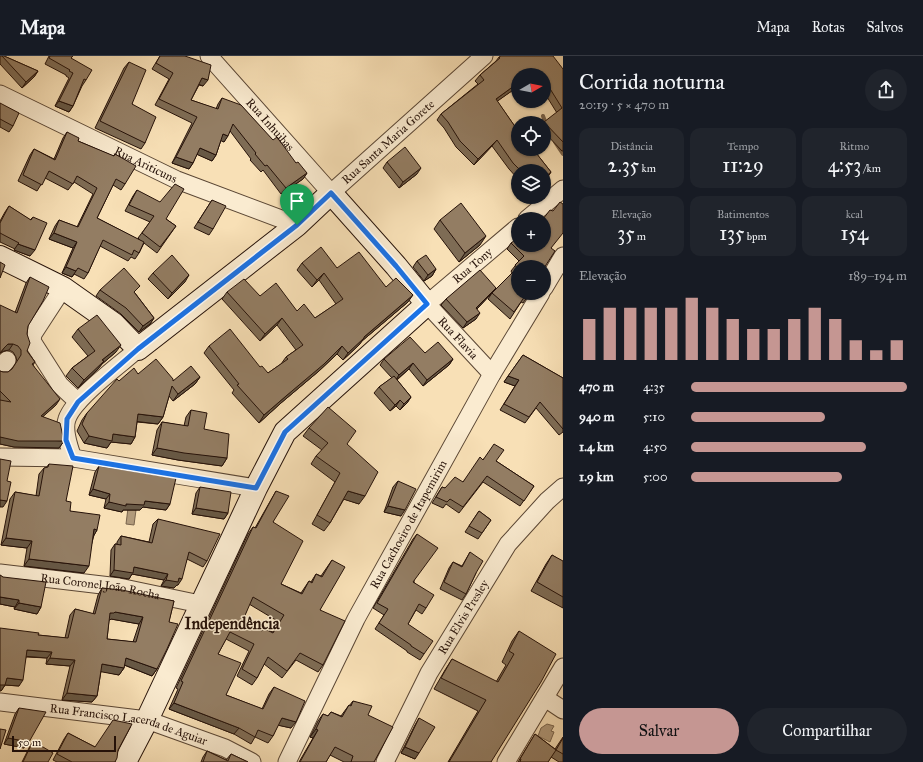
<!DOCTYPE html>
<html lang="pt">
<meta charset="utf-8">
<style>
body{margin:0;font-family:"IM FELL Great Primer",serif;background:#20242c;color:#f1f3f6;height:100vh;display:flex;flex-direction:column;font-size:15px;white-space:nowrap}
*{box-sizing:border-box;margin:0}
p{font-size:13px;color:#9ea1a6}
.icon{flex:none;width:22px;height:22px;fill:none;stroke:currentColor;stroke-width:2;stroke-linecap:round;stroke-linejoin:round}
.map{position:relative;flex:1;overflow:hidden}
.drawer{display:flex;flex-direction:column;background:#171b24;width:360px}
.drawer>*{flex:none}
.needle{width:26px;rotate:80deg}
.controls{position:absolute;left:511px;top:12px;display:grid;gap:8px}
.controls a{display:grid;place-items:center;width:40px;height:40px;border-radius:50%;background:#171b24;box-shadow:0 1px 3px #0004;font-size:20px}
.scale{position:absolute;left:12px;bottom:10px;width:104px;box-sizing:border-box;padding-left:4px;border:2px solid #261209;border-top:0;font-size:11px;line-height:14px;white-space:nowrap;color:#261209;-webkit-text-stroke:3px #faebd0;paint-order:stroke}
.pin{position:absolute;display:grid;place-items:center;width:34px;height:34px;color:#fff;margin:-41px -17px;border-radius:50% 50% 50% 0;rotate:-45deg;box-shadow:0 0 4px #0007}
.pin .icon{rotate:45deg}
.round{display:grid;place-items:center;flex:none;width:42px;height:42px;border-radius:21px;background:#20242c}
.overview{display:flex;align-items:center;justify-content:space-between;height:68px;padding:0 16px}
h1{font-size:22px;font-weight:600;line-height:30px}
.figures{display:grid;grid-template-columns:repeat(3,1fr);gap:6px;height:68px;padding:4px 16px}
.figures div{display:grid;align-content:center;border-radius:10px;background:#20242c;text-align:center}
.figures b{font-size:20px;font-weight:600}
.figures small{font-size:11px;font-weight:400}
.figures p{font-size:11px}
.chart{height:112px;padding:8px 16px}
.chart p{display:flex;justify-content:space-between}
.chart svg{width:100%;height:72px;margin-top:4px;stroke:#c59692;stroke-width:6}
.primary-button{display:flex;gap:8px;margin-top:auto;padding:8px 16px}
.primary-button a{flex:1;height:46px;border-radius:24px;background:#c59692;color:#111;font-size:16px;font-weight:600;line-height:46px;text-align:center}
.primary-button a+a{background:#20242c;color:#f1f3f6}
ul{padding:0 16px;list-style:none;font-size:13px}
li{display:grid;grid-template-columns:64px 48px 1fr;align-items:center;height:30px}
li i{height:10px;border-radius:5px;background:#c59692}
header{display:flex;align-items:center;gap:24px;box-sizing:border-box;height:56px;padding:0 20px;background:#171b24;border-bottom:1px solid #363941}
header strong{font-size:19px}
nav{display:flex;gap:22px;margin-inline-start:auto;font-size:14px}
main{display:flex;flex:1;min-height:0}
.map>svg:first-child{display:block}
</style>
<header>
<strong>Mapa</strong>
<nav><a>Mapa</a><a>Rotas</a><a>Salvos</a></nav>
</header>
<main>
<div class="map">
<svg width="563" height="706" viewBox="0 0 563 706">
<rect width="100%" height="100%" fill="#f8e0b6"/>
<filter id="stains"><feTurbulence type="fractalNoise" baseFrequency=".005" numOctaves="4"/><feColorMatrix values="0 0 0 0 .2 0 0 0 0 .09 0 0 0 0 .02 0 0 0 .5 -.17"/></filter>
<radialGradient id="worn" r=".72"><stop offset=".6" stop-color="#630" stop-opacity="0"/><stop offset="1" stop-color="#630" stop-opacity=".3"/></radialGradient>
<!-- water -->
<path fill="#b19a7b" stroke="#79644d" d="M128 452 136 454 134 469 126 468Z
M547 668 554 670 551 675 554 676 550 686 538 680 541 672Z"/>
<g fill="none" stroke-linecap="round" stroke-linejoin="round">
<!-- stream -->
<path stroke="#79644d" stroke-width="4" d="M543 60 547 71
M555 86 563 98"/>
<defs>
<g id="street">
<path id="s1" d="M209 0 331 137 484 0"/>
<path id="s2" d="M0 38 177 124 297 169"/>
<path d="M527 163 563 133"/>
<path d="M63 232 33 278 32 285 60 329 78 346"/>
<path d="M544 232 563 200"/>
<path d="M0 313 7 304"/>
<path id="s3" d="M492 318 427 248 518 171"/>
<path d="M0 401 73 402 256 432"/>
<path d="M73 402C69 391 63 374 67 363 74 342 121 308 138 293"/>
<path id="s4" d="M0 517 119 531 200 548"/>
<path d="M545 642 563 654"/>
<path id="s5" d="M0 646 147 664 225 692 252 706"/>
<path id="s6" d="M287 706 356 563 492 318 541 237"/>
<path id="s7" d="M385 706 429 617 508 488 547 445 563 431"/>
<path d="M506 706 563 611"/>
</g>
<path id="secondary" d="M0 201 63 232 114 268 138 293 297 169 331 137 396 210 427 248 285 376 256 432 147 664 125 706"/>
</defs>
<!-- street casing -->
<use href="#street" stroke="#5a4634" stroke-width="19"/>
<!-- secondary casing -->
<use href="#secondary" stroke="#261209" stroke-width="24"/>
<!-- street -->
<use href="#street" stroke="#faebd0" stroke-width="17"/>
<!-- secondary -->
<use href="#secondary" stroke="#faebd0" stroke-width="22"/>
</g>
<!-- wall -->
<path fill="#7e6c55" stroke="#261209" fill-rule="evenodd" d="M0 0H4L38 15 34 21 22 32 0 8Z
M49 0H73L71 2 86 24 82 30 73 50 69 56 55 50 69 22 66 20V19L45 8Z
M160 0H185L203 30 199 29 191 44 216 53 218 48 222 42 273 84 296 107 307 117 303 123 281 138 263 114 261 116 250 104 251 103 230 75 224 86 221 84 216 99 212 105 197 98 193 107 189 113 172 107 192 67 155 49 169 23 152 13Z
M499 1 563 13V95H562L544 76V67L557 57 544 36V19H518V33H517L516 32 497 45 516 72 551 116 547 122 544 115H518V123L509 113 492 90 474 109 456 91 444 72 437 64 441 58 478 28 475 25 480 19 496 5Z
M129 6 132 48 145 87 141 93 95 72 124 12Z
M0 47 13 70 9 76 0 71Z
M67 76 78 85 113 100 115 98 125 128 121 134 113 129 97 162 141 185 138 182 150 166 125 155 133 140 137 134 166 163 176 170 157 197 144 187 139 197 135 203 131 201 128 205 100 190 88 217 84 223 74 218 72 221 62 217 73 192 49 183 55 170 59 164 77 171 93 138 74 126 68 134 45 122 37 135 18 125 30 99 34 93 54 103 63 82Z
M387 106 417 118 399 132 383 112Z
M212 144 213 173 209 179 194 172Z
M9 150 30 164 33 161 30 200 14 194 15 193 0 186V165L5 156Z
M440 164 480 189 459 206 434 173Z
M511 187 544 189 518 211 530 237 523 247 521 246 510 263 488 243 492 237 512 217 511 215 519 205 507 193Z
M417 205 436 213 432 220 424 225 413 211Z
M302 207 337 212 386 231 408 246 362 285 359 289 343 304 337 298 319 315 281 347 259 367 232 337 234 334 204 297 209 290 260 311 268 317 281 308 286 301 296 294 277 269 260 285 222 243 227 236 260 240 315 262 336 248 319 224 312 231 297 214Z
M153 217 185 226 168 243 148 223Z
M30 221 28 270 27 278V295L35 306 33 309 56 349 43 360 64 385 59 392 14 391 0 388V315L3 316H8L12 313 17 306 16 301 13 296 9 294 4 295 0 297 26 227Z
M100 234 135 237 154 262 150 268 139 276 121 258 96 240Z
M491 238 477 253 476 263 463 272 441 249 446 243Z
M78 273 116 296 102 308 98 313 78 332 66 320 72 312 88 300 72 281Z
M425 297 453 303 449 309 423 330 409 313 397 324 411 341 407 347 400 354 396 350 390 355 374 337 379 331 392 322 380 309 384 303Z
M523 299 563 322V376L559 379 536 352 525 367 500 354 515 330 504 326Z
M138 318 173 325 200 321 195 328 173 345 169 340 163 361 158 368 137 366 135 381 131 388 111 386 107 392 84 387 77 375 82 364 87 357 119 325Z
M191 354 204 373 227 402 222 410 178 404 152 399 157 374 162 366 184 370 186 361Z
M309 372 347 388 359 448 344 443 330 467 324 475 312 468 335 426 311 408 316 400 322 394 303 380Z
M483 403 496 405 534 430 520 450 483 426 459 457 446 448 443 452 432 447 442 431 445 432 463 426Z
M49 408 66 445 70 455 97 474 94 479 84 517 24 510 27 492 1 489 10 443 15 436 36 440 39 418 44 412H46Z
M99 410 170 448 166 454 143 451 140 454H123L122 456 104 452 106 443 89 439 95 416Z
M398 425 401 460 384 456 393 431Z
M200 431 228 457 224 463 192 458 196 437Z
M276 435 273 466 281 528 301 537 309 525 311 526 316 518 321 520 332 504 320 554 323 609 318 616 296 604 282 622 264 608 257 622 252 629 237 620 249 595 226 583 218 598 226 639 262 653 269 638 274 631 291 672 278 669 273 680 268 687 255 681 251 688 234 678 169 653 178 633 176 632 248 478 253 471 255 472 272 442ZM249 548 279 566 273 576 263 572 261 574 243 564Z
M479 455 491 464 478 483 465 476Z
M158 463 207 505 203 511 187 503 178 529H177L174 532 161 530 164 524 132 518 129 523 110 520 111 494 115 488H117V486L121 480 149 486 153 468Z
M417 478 414 526 426 552 422 558 416 554 408 568 424 598 420 604 407 596V595L375 573 384 559 373 552 413 483Z
M470 496 476 517 466 538 462 544 440 533 449 512 453 506 462 510Z
M552 499 563 506V552L531 535 546 508Z
M0 519 41 551 37 558 14 553 15 551 0 548Z
M102 532 174 545 157 613 152 620 124 609V612L119 619 101 615 97 640 92 646 62 644 70 610 46 608 47 602 26 601 19 630 5 629 1 635 38 579 65 582 70 559 75 553 93 558 98 539ZM111 563 139 568 133 586 107 583 109 564Z
M519 575 491 706H448L478 655 434 633 445 614 452 603 496 626 506 609 502 606 512 585Z
M353 645 368 659 374 706H344L330 699 326 706H299L313 682 310 681 318 665 323 658 328 660 331 656 341 660 349 649V650Z
M19 652 29 686 24 692 4 688 15 658Z
M419 662 415 703 401 697 415 669Z
M68 677 95 691 118 694 115 706H57L53 704 64 683Z
M535 678 555 693 563 681V706H559L551 701 548 706H518Z
M33 685 48 706H22L29 692Z
M207 695 226 704 231 698 248 706H201L203 701Z"/>
<!-- shaded-wall -->
<path fill="#675845" stroke="#261209" d="M38 15 34 21 22 32 26 26Z
M202 22 208 24 203 30 198 28Z
M518 27V28L516 32 492 49 496 43Z
M59 45 73 50 69 56 55 50Z
M223 78 228 80 224 86 219 84Z
M497 84 492 90 474 109 478 103Z
M200 92 216 99 212 105 196 98Z
M176 101 193 107 189 113 172 107Z
M421 112 417 118 399 132 403 126Z
M551 116 547 122 544 125V122Z
M307 117 303 123 281 138 286 132Z
M54 177 77 186 73 192 49 183Z
M486 180 480 189 459 206 465 197Z
M18 188 35 194 30 200 14 194Z
M66 211 76 215 72 221 62 217Z
M436 213 432 220 424 225 428 219Z
M324 217 319 224 312 231 317 224Z
M189 219 185 226 168 243 172 237Z
M496 232 491 238 472 258 476 252Z
M413 239 408 246 362 285 359 289 343 304 348 297 364 281Z
M480 257 476 263 463 272 467 266Z
M154 262 150 268 139 276 143 270Z
M282 262 277 269 260 285 265 278Z
M8 288H13L9 294 4 295 0 297 4 292Z
M121 289 116 296 102 308 98 313 78 332 84 324 102 304Z
M342 290 337 298 319 315 281 347 259 367 264 359 286 340Z
M453 303 449 309 423 330 427 324Z
M413 307 409 313 395 325 399 319Z
M508 320 519 324 515 330 504 326Z
M200 321 195 328 173 345 178 338Z
M411 341 407 347 400 354 404 348Z
M60 343 56 349 37 366 41 360Z
M400 344 396 350 390 355 395 349Z
M138 358 163 361 158 368 133 365Z
M113 378 135 381 131 388 111 386 107 392 84 387 89 380Z
M0 381 64 385 59 392 14 391 0 388Z
M157 392 227 402 222 410 178 404 152 399Z
M93 433 110 438 106 443 89 439Z
M348 435 365 440 359 448 343 443Z
M0 444 7 445 3 451H0Z
M145 445 170 448 166 454 143 451 140 454H123L122 456 104 452 109 446 126 448Z
M388 450 405 454 401 460 384 456Z
M196 452 228 457 224 463 192 458Z
M94 473 97 474 93 481Z
M6 482 32 485 27 492 1 489Z
M29 503 89 510 84 517 24 510Z
M134 511 168 518 164 524 132 518 129 523 110 520 114 514Z
M179 522 182 523 178 529H177L174 532 161 530 166 524Z
M0 541 19 544 15 551 0 548Z
M19 547 41 551 37 558 14 553Z
M115 556 143 561 139 568 111 563 110 564 105 563 110 557Z
M27 594 52 596 47 602 22 600Z
M50 602 75 604 70 610 46 608Z
M126 602 157 613 152 620 122 608Z
M102 608 124 612 119 619 97 615Z
M7 622 23 624 19 630 5 629 1 635H0V629Z
M67 637 97 640 92 646 62 644Z
M174 647 239 672 234 678 169 653Z
M282 662 296 666 291 672 277 669Z
M316 673 318 674 313 682 310 681Z
M8 682 29 686 24 692 4 688Z
M405 691 419 697 415 703 401 697Z"/>
<!-- building -->
<path fill="#937d63" stroke="#261209" fill-rule="evenodd" d="M2 0H4L38 15 26 26Z
M50 0H73L71 2 92 14 86 24 84 23 73 50 59 45 73 17 69 15 70 14 49 2Z
M160 0H185L211 9 208 24 202 22 191 44 218 53 222 42 241 49 273 84 277 81 296 107 298 106 307 117 286 132 267 109 265 110 255 98 256 97 233 68 228 80 223 78 216 99 200 92 193 107 176 101 197 61 159 43 173 17 156 7Z
M501 0H553L563 13V86L544 66 562 52 544 23V19H542L539 14 533 19H518V27L496 43 518 75V93H533L551 116 544 122V115H521L513 107 497 84 478 103 460 85 448 66 441 58 484 24 480 19 500 2 499 1Z
M129 6 146 14 132 48 156 61 145 87 100 65Z
M0 47 19 57 13 70 0 63Z
M67 76 79 82 78 85 114 100 115 98 136 110 125 128 116 123 97 162 144 186 139 197 134 194 132 199 103 184 88 217 78 212 76 215 66 211 77 186 54 177 59 164 78 171 97 132 77 120 73 128 49 115 42 129 23 119 34 93 55 104Z
M405 91 421 112 403 126 387 106Z
M175 128 184 133 166 163 176 170 160 191 142 177 154 160 129 149 137 134 160 146Z
M212 144 226 150 213 173 198 166Z
M560 146 563 148V177L551 192 555 195 544 212V211H518V237H530L527 241 525 240 514 256 492 237 517 212 515 209 524 200 511 187 518 182V189H544V163H543L550 154 553 155Z
M461 147 486 180 465 197 440 164Z
M9 150 31 164 33 161 47 167 35 194 18 188 19 187 0 177V167Z
M321 191 337 212 359 196 386 231 396 222 413 239 364 281V282L348 297 342 290 324 308 286 340 264 359 237 329 239 328 209 290 230 273 260 311 262 310 268 317 288 303 286 301 303 289 282 262 265 278 227 236 244 223 260 240 276 227 297 255 304 248 315 262 343 243 324 217 317 224 302 207Z
M172 199 189 219 172 237 153 217Z
M426 199 436 213 428 219 417 205Z
M0 206 5 209 0 222Z
M124 212 140 230 134 236 154 262 143 270 126 252 100 234Z
M480 214 496 232 476 252 480 257 467 266 446 243Z
M30 221 49 231 43 245 28 270 27 278 30 287 27 295 35 306 32 308 60 343 41 360 60 367 64 385H18L0 381V344L11 346 0 335V315L3 316H8L12 313 21 299V294L18 290 13 288H8L4 292 0 297V249L17 257Z
M97 259 121 289 102 304 104 305 84 324 72 312 95 295 78 273Z
M410 281 425 297 438 286 453 303 427 324 413 307 399 319 384 303Z
M523 299 563 322V373L540 346 529 361 504 348 519 324 508 320Z
M156 303 173 323V325L191 310 200 321 178 338 172 330 163 361 138 358 135 381 113 378 112 385 89 380 82 368 87 357 117 323 119 325 134 312 138 318Z
M394 320 411 341 404 348 400 344 395 349 379 331Z
M328 351 356 375 347 388 378 416 365 440 348 435 330 467 317 459 340 417 316 400 328 387 309 372Z
M191 354 207 357 204 373 229 378 227 402 184 397 157 392 162 366 188 370Z
M494 388 504 394 496 405 534 430 524 445 487 420 463 451 450 443 447 446 436 441 442 431 445 432 455 421 463 426 480 401 483 404Z
M0 403 11 405 7 425 11 426 7 445 0 444Z
M49 408 73 410 66 445 71 446 70 455 100 459 97 474 94 473 89 510 29 503 32 485 6 482 15 436 39 440 44 412 48 411Z
M99 410 176 422 170 448 145 445 144 449 126 448V450L109 446 110 438 93 433Z
M398 425 416 433 405 454 388 450Z
M200 431 231 436 228 457 196 452Z
M276 435 289 440 273 466 303 485 281 528 302 538 309 525 312 527 316 518 322 521 332 504 345 511 320 554 345 565 323 609 300 597 287 615 268 601 257 622 242 613 254 588 230 576 218 598 241 607 226 639 263 653 274 631 305 645 296 666 282 662 273 680 258 674 255 681 239 672 174 647 183 626 181 625 253 471 256 472ZM253 541 284 559 273 577 263 572 262 575 243 564Z
M479 455 491 464 482 477 469 470Z
M158 463 220 478 207 505 189 496 182 523 179 522 178 526 166 524 168 518 134 511 133 517 114 514 115 488 121 489V480L152 487Z
M417 478 438 492 413 526 434 539 426 552 419 548 408 568 433 585 424 598 411 590V589L379 567 388 553 377 547Z
M470 496 483 505 476 517 466 538 444 526 453 506 462 511Z
M552 499 563 505V541L537 526Z
M0 519 3 521 46 526 41 551 19 547V544L0 541Z
M102 532 122 534 174 545 169 566 178 568 167 593 157 613 126 602 124 612 102 608 97 640 67 637 75 604 50 602 52 596 27 594 23 624 7 622 5 629H0V572L39 577 38 579 68 582 75 553 95 558ZM115 556 143 561 136 586 107 583 110 557H114Z
M519 575 556 598 541 626 491 706H449L486 644 441 622 452 603 498 626 514 598 509 595Z
M353 645 372 650 368 659 393 671 374 706H351L353 700 335 691 326 706H300L318 674 316 673 323 658 328 660 331 656 342 661 349 649 351 650Z
M19 652 46 656 29 686 8 682Z
M419 662 435 671 419 697 405 691Z
M113 664 132 668 118 694 117 702 115 706H72L57 698 68 677 95 691Z
M0 673 6 674 0 693Z
M535 678 556 694 563 682V698L556 694 548 706H520L521 703H520Z
M33 685 53 697 48 706H23Z
M207 695 228 705 231 698 248 706H203Z"/>
<g fill="none" stroke-linecap="round" stroke-linejoin="round">
<defs>
<path id="route" d="M331 137 396 210 427 248 285 376 256 432 73 402 66 384 67 363 78 346 138 293 297 169Z"/>
</defs>
<!-- route casing -->
<use href="#route" stroke="#fff" stroke-width="8"/>
<!-- route -->
<use href="#route" stroke="#1a73e8" stroke-width="5"/>
</g>
<g text-anchor="middle" dominant-baseline="central" stroke-width="3" stroke-linejoin="round" paint-order="stroke">
<!-- street labels -->
<g font-size="12" fill="#261209" stroke="#faebd0">
<text stroke="none"><textPath href="#s1" startOffset="92">Rua Inhuibas</textPath></text>
<text stroke="none"><textPath href="#s1" startOffset="260">Rua Santa Maria Gorete</textPath></text>
<text stroke="none"><textPath href="#s2" startOffset="162">Rua Ariticuns</textPath></text>
<text stroke="none"><textPath href="#s3" startOffset="155">Rua Tony</textPath></text>
<text transform="translate(458 282) rotate(47)">Rua Flavia</text>
<text stroke="none"><textPath href="#s6" startOffset="267">Rua Cachoeiro de Itapemirim</textPath></text>
<text stroke="none"><textPath href="#s4" startOffset="101">Rua Coronel João Rocha</textPath></text>
<text stroke="none"><textPath href="#s7" startOffset="165">Rua Elvis Presley</textPath></text>
<text stroke="none"><textPath href="#s5" startOffset="131">Rua Francisco Lacerda de Aguiar</textPath></text>
</g>
<!-- district labels -->
<g font-size="16" font-weight="bold" fill="#261209" stroke="#faebd0">
<text x="232" y="567">Independência</text>
</g>
</g>
<rect width="100%" height="100%" filter="url(#stains)"/>
<rect width="100%" height="100%" fill="url(#worn)"/>
</svg>
<div class="controls">
<a><svg class="needle" viewBox="-14 -14 28 28"><path d="M0-13l5 13h-10z" fill="#e53935"/><path d="M0 13l5-13h-10z" fill="#9ea1a6"/></svg></a>
<a><svg class="icon" aria-label="locate" viewBox="0 0 24 24"><circle cx="12" cy="12" r="6"/><path d="M12 2v4M12 18v4M2 12h4M18 12h4"/></svg></a>
<a><svg class="icon" aria-label="layers" viewBox="0 0 24 24"><path d="M12 4l9 5-9 5-9-5zM3 14l9 5 9-5"/></svg></a>
<a>+</a>
<a>−</a>
</div>
<div class="scale">50 m</div>
<div class="pin" style="left:297px;top:169px;background:#1e9e55"><svg class="icon" aria-label="arrive" viewBox="0 0 24 24"><path d="M6 21V4h12l-3 4 3 4H6"/></svg></div>
</div>
<section class="drawer">
<div class="overview"><div><h1>Corrida noturna</h1><p>20:19 · 5 × 470 m</p></div><a class="round"><svg class="icon" aria-label="share" viewBox="0 0 24 24"><path d="M12 15V3M7 8l5-5 5 5M5 13v7h14v-7"/></svg></a></div>
<div class="figures">
<div><p>Distância</p><b>2.35<small> km</small></b></div>
<div><p>Tempo</p><b>11:29</b></div>
<div><p>Ritmo</p><b>4:53<small> /km</small></b></div>
</div>
<div class="figures">
<div><p>Elevação</p><b>35<small> m</small></b></div>
<div><p>Batimentos</p><b>135<small> bpm</small></b></div>
<div><p>kcal</p><b>154</b></div>
</div>
<div class="chart"><p><span>Elevação</span>189–194 m</p>
<svg viewBox="0 0 160 44" preserveAspectRatio="none"><path d="M5 44V19M15 44V12M25 44V12M35 44V12M45 44V12M55 44V6M65 44V12M75 44V19M85 44V25M95 44V25M105 44V19M115 44V12M125 44V19M135 44V32M145 44V38M155 44V32"/></svg>
</div>
<ul>
<li><b>470 m</b>4:35<i style="width:100%"></i></li>
<li><b>940 m</b>5:10<i style="width:62%"></i></li>
<li><b>1.4 km</b>4:50<i style="width:81%"></i></li>
<li><b>1.9 km</b>5:00<i style="width:70%"></i></li>
</ul>
<div class="primary-button"><a>Salvar</a><a>Compartilhar</a></div>
</section>
</main>
